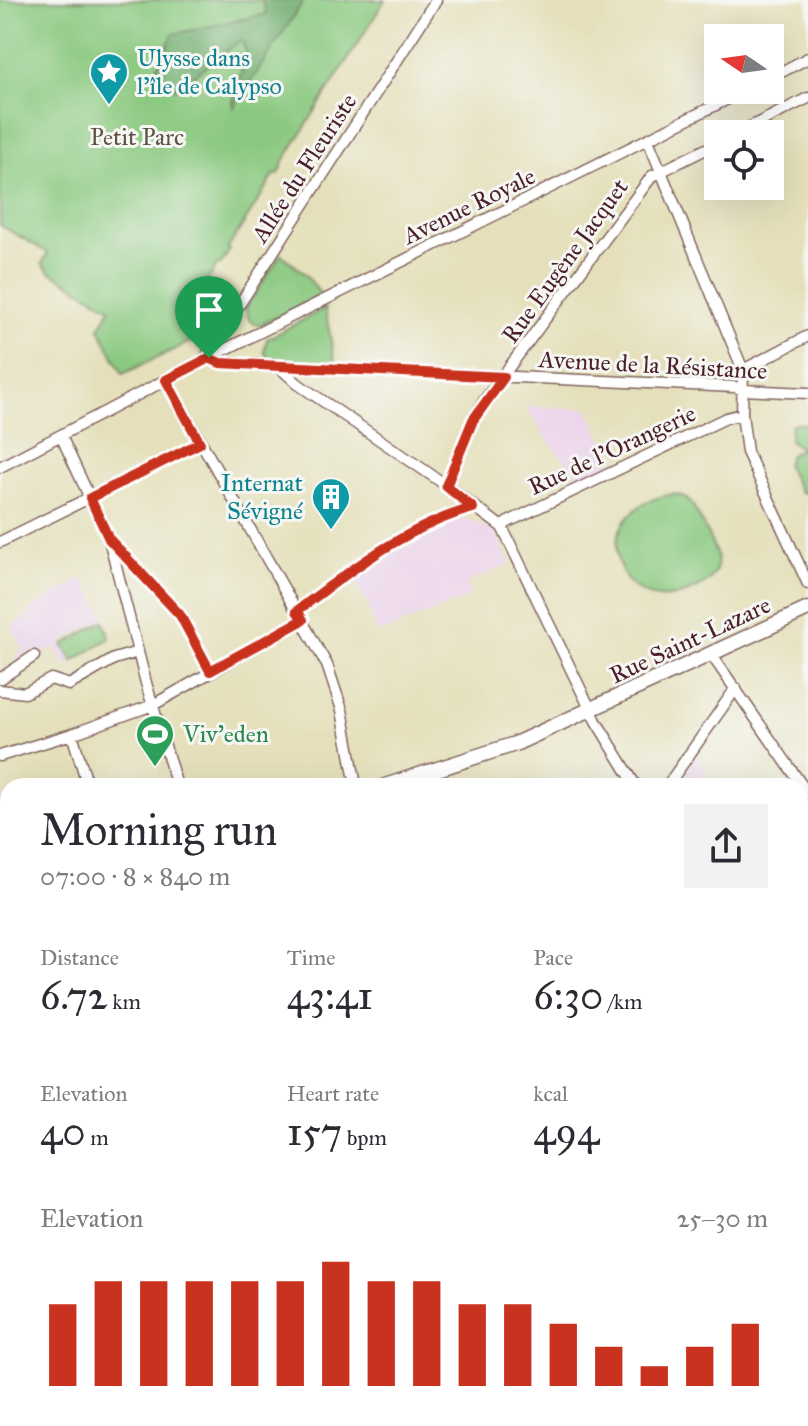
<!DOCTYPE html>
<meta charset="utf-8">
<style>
body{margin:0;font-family:"IM FELL Great Primer",serif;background:#f2f2f3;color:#2b2b33;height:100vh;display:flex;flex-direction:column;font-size:30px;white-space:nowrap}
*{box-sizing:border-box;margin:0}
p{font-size:26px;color:#7c7c81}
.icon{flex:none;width:44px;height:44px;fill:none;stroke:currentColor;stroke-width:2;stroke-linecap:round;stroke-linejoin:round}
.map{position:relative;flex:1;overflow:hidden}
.panel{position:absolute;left:0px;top:778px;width:808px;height:648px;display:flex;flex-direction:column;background:#fff;border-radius:24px 24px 0 0;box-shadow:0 8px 32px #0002}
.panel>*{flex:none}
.needle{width:52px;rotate:283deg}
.fabs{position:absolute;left:704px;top:24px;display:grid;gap:16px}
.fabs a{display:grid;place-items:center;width:80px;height:80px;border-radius:0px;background:#fff;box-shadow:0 8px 32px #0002;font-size:40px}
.pin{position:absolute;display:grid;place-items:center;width:68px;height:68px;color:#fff;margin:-82px -34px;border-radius:50% 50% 50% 0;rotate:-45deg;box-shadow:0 0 8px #0007}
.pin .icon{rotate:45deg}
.round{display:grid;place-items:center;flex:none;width:84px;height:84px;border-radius:0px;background:#f2f2f3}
.headline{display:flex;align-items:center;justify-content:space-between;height:136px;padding:0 40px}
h1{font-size:44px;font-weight:600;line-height:60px}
.metrics{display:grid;grid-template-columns:repeat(3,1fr);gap:12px;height:136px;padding:8px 40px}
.metrics div{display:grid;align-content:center}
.metrics b{font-size:40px;font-weight:600}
.metrics small{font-size:22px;font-weight:400}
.metrics p{font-size:22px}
.chart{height:224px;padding:16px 40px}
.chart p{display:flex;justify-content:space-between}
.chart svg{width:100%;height:144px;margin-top:8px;stroke:#c8321e;stroke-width:6}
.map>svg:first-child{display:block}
</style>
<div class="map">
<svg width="808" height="1426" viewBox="0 0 808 1426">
<rect width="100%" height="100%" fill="#f6f6f2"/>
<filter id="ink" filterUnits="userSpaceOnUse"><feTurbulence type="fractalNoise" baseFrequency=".0125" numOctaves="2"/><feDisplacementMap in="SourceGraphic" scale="16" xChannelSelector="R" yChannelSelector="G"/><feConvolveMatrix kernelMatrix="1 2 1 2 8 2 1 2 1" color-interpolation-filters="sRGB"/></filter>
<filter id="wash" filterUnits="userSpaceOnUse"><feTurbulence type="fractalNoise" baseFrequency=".006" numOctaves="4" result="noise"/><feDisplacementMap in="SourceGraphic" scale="32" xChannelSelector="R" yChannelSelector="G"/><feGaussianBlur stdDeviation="1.8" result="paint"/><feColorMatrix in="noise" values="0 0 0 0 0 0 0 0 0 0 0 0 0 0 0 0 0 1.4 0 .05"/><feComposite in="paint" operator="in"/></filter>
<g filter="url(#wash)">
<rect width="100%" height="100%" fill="#e5e0bb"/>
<!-- built -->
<path fill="#ebd1eb" d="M525 406 588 409 613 463 580 479 545 436Z
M463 517 495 532 510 564 466 583 471 596 378 634 368 606 351 574Z
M83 578 105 617 62 642 73 661 65 666 53 647 36 658 32 650 19 659 16 655 24 650 11 627 31 615 29 610 51 598 52 592 58 593Z
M696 755 716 786H674Z"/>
<!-- green -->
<path fill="#8bc980" stroke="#6a7456" stroke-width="2" d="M0 0H385L282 164V168L278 175 275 174 228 248 230 250 220 265 218 264 184 317 195 326 189 335 192 341 123 374 99 328 111 308 50 272 42 264 48 253 0 225Z
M281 254 306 275 321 295 260 325C250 322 247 319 246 308Z
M325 308 335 363 270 359 264 352 267 339Z
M797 423 808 425V493L800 492 786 464 790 455 801 448 790 441 791 425Z
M674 494C680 495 686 497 690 502 695 506 716 551 717 557 718 563 717 570 713 575 708 583 697 589 688 592 614 623 580 508 674 494Z
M104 621 110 638 73 661 63 645Z"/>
<!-- forest -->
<path fill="#70ad6e" stroke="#5d664c" stroke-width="2" d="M262 0H304L233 109V100L247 53 241 40 177 88 164 86 155 72 173 34 266 14Z"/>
</g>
<g filter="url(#ink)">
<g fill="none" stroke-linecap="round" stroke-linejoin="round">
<defs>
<path id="street" d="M770 78 808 58
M736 134 808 98
M648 140 743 370 742 414 747 452 808 584
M209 358 220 363 278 366 735 387 743 390 808 393
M209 358 208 353 436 0
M278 366 298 384 440 481 502 527 596 721 636 786
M743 370 808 336
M166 380 327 665 342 710 356 786
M61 436 109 539 146 683 177 786
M0 467 200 362 746 90
M446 486 473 420 484 401 652 176 718 143
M502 527 508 522 726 418 742 414
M110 540 180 615 210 671
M0 542 200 443
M297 611C351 570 407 526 473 508
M711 654 808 794
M0 679 34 656
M0 690 25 693 51 679 69 685 114 659 138 652
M72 734 88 786
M0 756 72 734 153 705 303 620
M667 786 736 688
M0 849 8 873
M800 871 808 867
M800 929 808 925
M800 1008 808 1013
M0 1022 8 1021
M800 1111 808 1108
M0 1120 8 1119
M800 1257 808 1263
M0 1278 8 1292
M0 1334 3 1349 8 1358
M40 1418 43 1426
M329 1418 332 1426
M654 1418 659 1426
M247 1426 288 1418
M705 1426 718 1418"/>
<path id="secondary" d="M385 786 515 744 808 609
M0 919 8 917
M0 1183 8 1180
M0 1317 8 1319
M181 1418 183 1426
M523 1418 539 1426
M506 1426 521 1418"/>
</defs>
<!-- street casing -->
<use href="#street" stroke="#80635d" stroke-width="13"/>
<!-- secondary casing -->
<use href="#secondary" stroke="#80635d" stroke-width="17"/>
<!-- street -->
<use href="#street" stroke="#fff" stroke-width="10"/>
<!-- secondary -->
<use href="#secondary" stroke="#fff" stroke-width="14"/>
</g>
</g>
<g fill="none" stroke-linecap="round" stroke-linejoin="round" filter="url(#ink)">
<defs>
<path id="route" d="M209 358 220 363 504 377 473 420 446 486 473 508C407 526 351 570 297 611L303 620 210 671 180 615 109 539 90 498 200 443 166 380Z"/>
</defs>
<!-- route casing -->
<use href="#route" stroke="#fff" stroke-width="16"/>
<!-- route -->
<use href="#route" stroke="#c8321e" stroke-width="10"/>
</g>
<!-- icons -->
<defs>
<symbol id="sight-pin" viewBox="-11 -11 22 30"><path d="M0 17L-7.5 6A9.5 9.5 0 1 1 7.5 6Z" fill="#0f9aa8" stroke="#f6f6f2"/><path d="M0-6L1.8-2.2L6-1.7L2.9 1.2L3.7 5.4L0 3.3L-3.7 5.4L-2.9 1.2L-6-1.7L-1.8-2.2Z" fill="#fff"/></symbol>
<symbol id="building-pin" viewBox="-11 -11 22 30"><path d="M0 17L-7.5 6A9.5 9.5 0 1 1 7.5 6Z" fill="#0f9aa8" stroke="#f6f6f2"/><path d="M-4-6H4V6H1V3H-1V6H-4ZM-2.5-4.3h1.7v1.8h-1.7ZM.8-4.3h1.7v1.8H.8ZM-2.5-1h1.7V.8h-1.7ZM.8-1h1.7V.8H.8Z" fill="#fff"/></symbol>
<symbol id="stadium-pin" viewBox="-11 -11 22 30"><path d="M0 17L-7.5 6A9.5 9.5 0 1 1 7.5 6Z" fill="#2e9e5b" stroke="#f6f6f2"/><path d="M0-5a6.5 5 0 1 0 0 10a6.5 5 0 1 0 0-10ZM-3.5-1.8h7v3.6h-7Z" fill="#fff"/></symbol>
</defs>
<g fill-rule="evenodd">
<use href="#sight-pin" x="87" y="50" width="44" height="60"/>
<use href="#building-pin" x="309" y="475" width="44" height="60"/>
<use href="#stadium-pin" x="133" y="712" width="44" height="60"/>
</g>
<g text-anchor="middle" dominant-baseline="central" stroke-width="6" stroke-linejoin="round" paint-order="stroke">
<!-- culture labels -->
<g font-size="24" fill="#0d838f" stroke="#f6f6f2" text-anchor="start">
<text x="137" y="58">Ulysse dans<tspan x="137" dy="28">l'île de Calypso</tspan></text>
<text x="303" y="483" text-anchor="end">Internat<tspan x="303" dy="28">Sévigné</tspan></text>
</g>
<!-- park labels -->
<g font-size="24" fill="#5e5244" stroke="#f6f6f2">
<text x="137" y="137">Petit Parc</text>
</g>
<!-- street labels -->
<g font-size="24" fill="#4a1f2b" stroke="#f6f6f2">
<text transform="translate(304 168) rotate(-57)">Allée du Fleuriste</text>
<text transform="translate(469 206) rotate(-26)">Avenue Royale</text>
<text transform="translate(565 261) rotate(-54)">Rue Eugène Jacquet</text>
<text transform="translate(653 365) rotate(3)">Avenue de la Résistance</text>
<text transform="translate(612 450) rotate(-25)">Rue de l'Orangerie</text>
<text transform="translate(690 640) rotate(-25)">Rue Saint-Lazare</text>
</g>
<!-- leisure labels -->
<g font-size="24" fill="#27864d" stroke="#f6f6f2" text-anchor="start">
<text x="183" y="734">Viv'eden</text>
</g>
</g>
</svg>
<div class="fabs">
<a><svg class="needle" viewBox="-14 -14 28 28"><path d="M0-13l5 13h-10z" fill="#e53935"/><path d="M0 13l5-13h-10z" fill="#7c7c81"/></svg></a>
<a><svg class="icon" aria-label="locate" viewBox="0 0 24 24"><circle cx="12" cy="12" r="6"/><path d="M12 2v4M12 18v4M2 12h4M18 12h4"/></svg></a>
</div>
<div class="pin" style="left:209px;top:358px;background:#1e9e55"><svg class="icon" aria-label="arrive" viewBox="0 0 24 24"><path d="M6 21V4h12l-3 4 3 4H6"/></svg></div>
<section class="panel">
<div class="headline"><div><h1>Morning run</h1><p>07:00 · 8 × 840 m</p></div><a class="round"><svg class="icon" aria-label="share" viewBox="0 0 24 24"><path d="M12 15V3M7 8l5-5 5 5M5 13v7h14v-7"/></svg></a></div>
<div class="metrics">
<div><p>Distance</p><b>6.72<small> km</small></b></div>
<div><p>Time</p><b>43:41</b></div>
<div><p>Pace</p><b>6:30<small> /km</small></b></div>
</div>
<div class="metrics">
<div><p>Elevation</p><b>40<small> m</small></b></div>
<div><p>Heart rate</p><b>157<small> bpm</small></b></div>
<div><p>kcal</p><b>494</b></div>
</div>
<div class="chart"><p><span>Elevation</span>25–30 m</p>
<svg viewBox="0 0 160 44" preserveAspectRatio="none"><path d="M5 44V19M15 44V12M25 44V12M35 44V12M45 44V12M55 44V12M65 44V6M75 44V12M85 44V12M95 44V19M105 44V19M115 44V25M125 44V32M135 44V38M145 44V32M155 44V25"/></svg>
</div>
</section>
</div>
